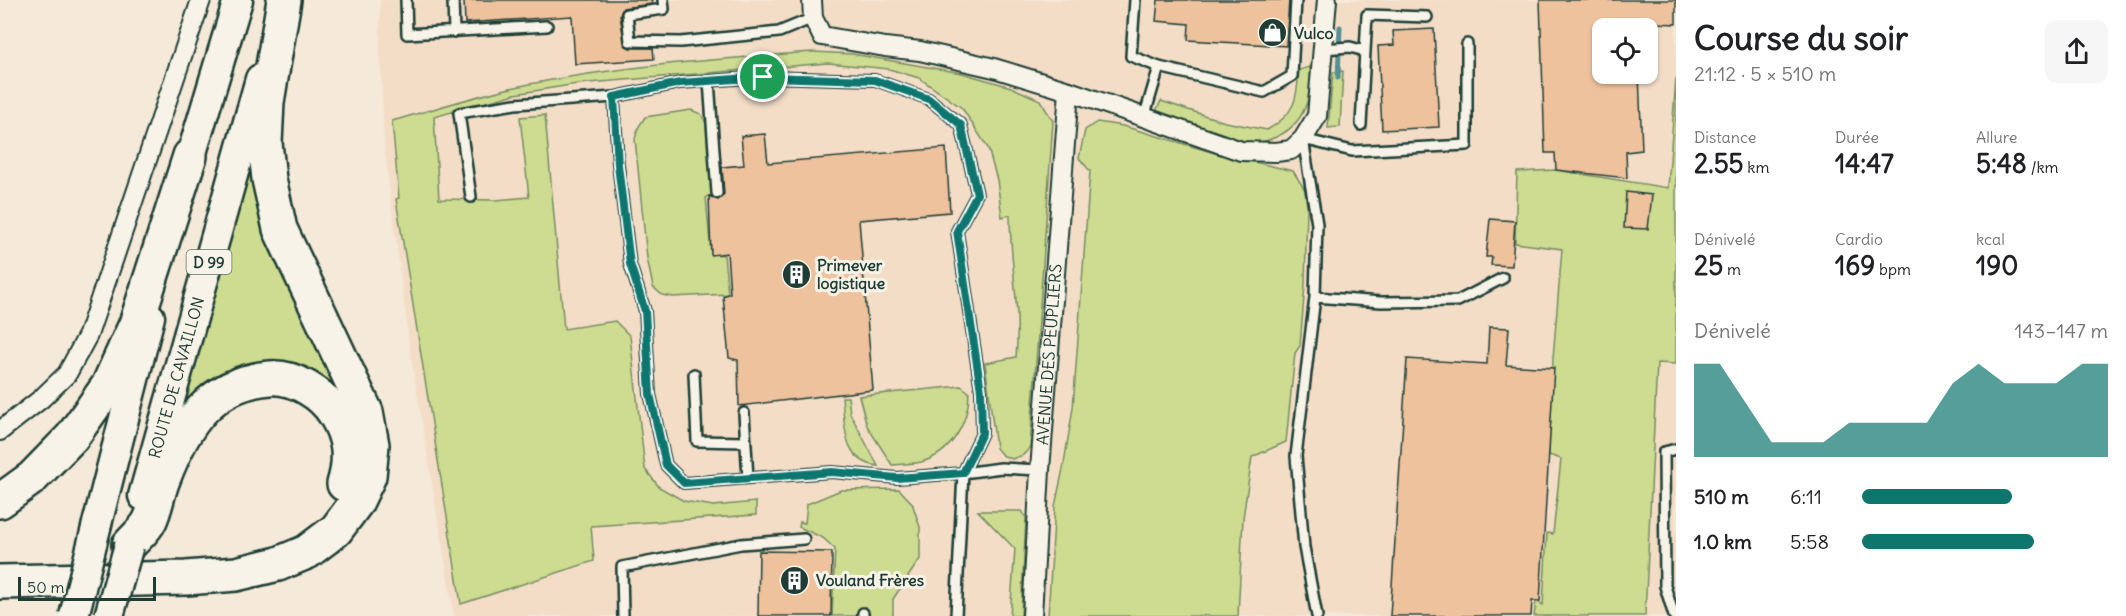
<!DOCTYPE html>
<html lang="fr">
<meta charset="utf-8">
<style>
body{margin:0;font-family:Delius,sans-serif;background:#f6f6f6;color:#202124;height:100vh;display:flex;flex-direction:column;font-size:22px;white-space:nowrap}
*{box-sizing:border-box;margin:0}
p{font-size:20px;color:#757577}
.icon{flex:none;width:33px;height:33px;fill:none;stroke:currentColor;stroke-width:2;stroke-linecap:round;stroke-linejoin:round}
.map{position:relative;flex:1;overflow:hidden}
.drawer{display:flex;flex-direction:column;background:#fff;width:450px}
.drawer>*{flex:none}
.controls{position:absolute;left:1592px;top:18px;display:grid;gap:12px}
.controls a{display:grid;place-items:center;width:66px;height:66px;border-radius:12px;background:#fff;box-shadow:0 2px 4px #0004;font-size:30px}
.scale{position:absolute;left:18px;bottom:15px;width:138px;box-sizing:border-box;padding-left:6px;border:3px solid #1f3d34;border-top:0;font-size:16px;line-height:21px;white-space:nowrap;color:#1f3d34;-webkit-text-stroke:4px #f7f3e8;paint-order:stroke}
.pin{position:absolute;display:grid;place-items:center;width:51px;height:51px;color:#fff;margin:-26px;border:3px solid #fff;border-radius:50%;box-shadow:0 2px 6px #0007}
.round{display:grid;place-items:center;flex:none;width:63px;height:63px;border-radius:12px;background:#f6f6f6}
.head{display:flex;align-items:center;justify-content:space-between;height:102px;padding:0 18px}
h1{font-size:33px;font-weight:700;line-height:45px}
.metrics{display:grid;grid-template-columns:repeat(3,1fr);gap:9px;height:102px;padding:6px 18px}
.metrics div{display:grid;align-content:center}
.metrics b{font-size:26px;font-weight:700}
.metrics small{font-size:16px;font-weight:400}
.metrics p{font-size:16px}
.chart{height:168px;padding:12px 18px}
.chart p{display:flex;justify-content:space-between}
.chart svg{width:100%;height:108px;margin-top:6px;fill:#0f766e;opacity:.7}
ul{padding:0 18px;list-style:none;font-size:20px}
li{display:grid;grid-template-columns:96px 72px 1fr;align-items:center;height:45px}
li i{height:15px;border-radius:8px;background:#0f766e}
main{display:flex;flex:1;min-height:0}
.map>svg:first-child{display:block}
</style>
<main>
<div class="map">
<svg width="1676" height="616" viewBox="0 0 1676 616">
<rect width="100%" height="100%" fill="#f5e9d9"/>
<filter id="ink" filterUnits="userSpaceOnUse"><feTurbulence type="fractalNoise" baseFrequency=".0167" numOctaves="2"/><feDisplacementMap in="SourceGraphic" scale="12" xChannelSelector="R" yChannelSelector="G"/><feConvolveMatrix kernelMatrix="1 2 1 2 8 2 1 2 1" color-interpolation-filters="sRGB"/></filter>
<g filter="url(#ink)">
<!-- built -->
<path fill="#f3ddc7" fill-rule="evenodd" d="M380 0H1676V616H454L410 350 384 145 380 46ZM1602 28H1647V74H1602Z"/>
<!-- green -->
<path fill="#cddc90" stroke="#768c62" stroke-width="1.5" d="M814 52 852 54 962 73 1011 87 1040 100 1053 121 1030 448 1023 455 1012 459 1002 455 996 448 985 363 1016 357C1021 310 1010 263 1010 215L1002 217 997 180 988 148 962 108 919 78 889 69 828 63 577 84 515 94 434 117 439 199 496 200 529 197 520 117 545 115 564 329 615 321 630 336 645 469 659 487 684 501 713 506 756 502V515L591 526 594 561 461 604 396 199 399 198 392 121C435 109 477 95 520 86 617 66 716 59 814 52Z
M1310 67C1313 96 1304 125 1276 137 1271 139 1264 142 1258 142 1233 142 1189 125 1164 118L1158 114 1157 109 1161 101 1225 122 1267 130C1295 114 1297 100 1299 70Z
M1343 71 1340 127 1328 128 1333 72Z
M1676 78V364L1657 363 1645 616H1534L1536 601 1543 605 1547 533 1553 534 1561 459 1549 455 1553 358 1562 249 1515 243 1517 172 1556 170 1668 188Z
M691 110 701 114 706 123 713 195 706 197 711 254 724 255 728 294 673 297 662 295 653 287 647 258 635 139 638 128 645 117Z
M1097 122 1123 126 1215 153 1293 171 1305 190 1307 207 1305 285 1300 346 1295 353 1286 442 1252 457 1243 518 1238 616H1048L1055 506 1063 469 1073 408 1090 171 1079 158 1085 130Z
M247 144 357 427 298 370 178 420Z
M961 386 969 392C969 422 952 454 921 462 912 464 902 464 892 465L867 426 859 396Z
M842 397H848L850 413 878 466C842 461 845 426 842 397Z
M899 489 912 503 920 527V559L893 599V616H832L835 549 823 538 799 527 800 522 805 523 807 504 841 490Z
M978 511H1022L1026 518 1021 616H1010L1015 549Z"/>
<g fill="none" stroke-linecap="round" stroke-linejoin="round">
<!-- stream -->
<path stroke="#548f94" stroke-width="5" d="M1338 78 1340 27"/>
</g>
<!-- building -->
<path fill="#eec29d" stroke="#1f3d34" stroke-width="1.5" d="M464 0H652V4L623 8 620 15 625 45 630 48H653L654 59 575 64 572 16 465 23Z
M1158 0H1289L1286 46 1188 40 1189 24 1156 21Z
M1540 0H1676V24L1636 22 1637 28H1602V74H1639L1642 150 1626 152 1627 178 1556 170 1555 153H1545Z
M1434 29 1439 127 1382 130 1378 46 1394 45 1393 31Z
M765 134 768 163 946 148 950 212 859 220 873 390 739 406 738 360 729 358 723 296 730 293 727 253 711 255 709 196 718 200 724 194 722 167 744 165 741 136Z
M1626 192 1652 195 1648 229 1624 228Z
M1490 219 1515 221 1512 266 1491 265 1492 257H1486Z
M1489 327 1509 328 1506 365 1554 368 1540 601H1532L1531 616H1390L1407 359 1487 364Z
M759 551 832 552 831 616H758Z"/>
<g fill="none" stroke-linecap="round" stroke-linejoin="round">
<defs>
<path id="lane" d="M406 0 407 34 547 26
M453 0 454 32
M663 0 664 9 627 14 630 41 681 42 779 32 813 18
M1135 0 1131 56 1159 67 1264 92 1292 76 1296 0
M1323 49 1350 47 1365 51 1361 125
M1365 51 1367 15 1427 17
M709 81 717 193
M1144 118 1159 67
M471 197 459 113 515 104 614 97
M1315 297 1381 302 1458 301 1503 278
M694 374 697 441 745 442
M744 413 748 478
M623 616 622 567 741 544 804 539
M863 616V613
M956 616 963 473 897 478 832 472 684 483 666 465 650 394 645 311 630 264 618 164 614 97 680 83 763 77 875 80 929 99 961 125 977 194 957 231 981 391 982 433 963 473 1001 468 1040 470
M1317 616 1304 547 1296 456 1315 297 1317 224 1303 139 1352 151 1467 145V44
M1674 616 1665 586 1664 452 1676 449"/>
<g id="street">
<path d="M812 0 813 18 822 36 885 47 920 51 994 68 1069 91 1241 151 1276 152 1291 150 1303 139 1317 116 1327 0"/>
<path d="M0 431 41 399 67 374 88 335 201 0"/>
<path id="s1" d="M1032 616 1040 470 1069 91"/>
</g>
<g id="primary">
<path d="M185 176 238 0"/>
<path id="s2" d="M143 496 260 79"/>
<path d="M97 524 150 317"/>
</g>
<path id="highway" d="M0 501 32 478 72 437 108 386 136 324 190 156
M129 545C136 537 146 529 150 520 156 507 158 491 164 477 184 425 210 383 270 378 294 376 323 394 335 414 349 437 352 458 344 484
M0 582 186 578 236 574 278 564 307 552 336 530 356 503 369 476 372 445 366 412 280 229 269 179 265 143 267 102 284 0"/>
</defs>
<!-- lane casing -->
<use href="#lane" stroke="#1f3d34" stroke-width="14"/>
<!-- street casing -->
<use href="#street" stroke="#1f3d34" stroke-width="22"/>
<!-- primary casing -->
<use href="#primary" stroke="#1f3d34" stroke-width="33"/>
<!-- highway casing -->
<use href="#highway" stroke="#1f3d34" stroke-width="38"/>
<!-- lane -->
<use href="#lane" stroke="#f7f3e8" stroke-width="9"/>
<!-- street -->
<use href="#street" stroke="#f7f3e8" stroke-width="18"/>
<!-- primary -->
<use href="#primary" stroke="#f7f3e8" stroke-width="28"/>
<!-- highway -->
<use href="#highway" stroke="#f7f3e8" stroke-width="33"/>
<defs>
<path id="primary-bridge" d="M74 616 97 524
M109 616 129 545"/>
</defs>
<!-- primary-bridge casing -->
<use href="#primary-bridge" stroke="#1f3d34" stroke-width="33" stroke-linecap="butt"/>
<!-- primary-bridge -->
<use href="#primary-bridge" stroke="#f7f3e8" stroke-width="28"/>
</g>
</g>
<g fill="none" stroke-linecap="round" stroke-linejoin="round" filter="url(#ink)">
<defs>
<path id="route" d="M763 77 875 80 929 99 961 125 977 194 957 231 981 391 982 433 963 473 897 478 832 472 684 483 666 465 650 394 645 311 630 264 618 165 614 97 680 83Z"/>
</defs>
<!-- route casing -->
<use href="#route" stroke="#fff" stroke-width="12"/>
<!-- route -->
<use href="#route" stroke="#0f766e" stroke-width="8"/>
</g>
<!-- icons -->
<defs>
<symbol id="shop-disc" viewBox="-11 -11 22 22"><circle r="9.5" fill="#1f3d34" stroke="#f7f3e8"/><path d="M-5-2.5h2.3a2.7 3.5 0 0 1 5.4 0H5L5.5 6h-11ZM-1.5-2.5h3a1.5 2.3 0 0 0-3 0Z" fill="#fff"/></symbol>
<symbol id="building-disc" viewBox="-11 -11 22 22"><circle r="9.5" fill="#1f3d34" stroke="#f7f3e8"/><path d="M-4-6H4V6H1V3H-1V6H-4ZM-2.5-4.3h1.7v1.8h-1.7ZM.8-4.3h1.7v1.8H.8ZM-2.5-1h1.7V.8h-1.7ZM.8-1h1.7V.8H.8Z" fill="#fff"/></symbol>
</defs>
<g fill-rule="evenodd">
<use href="#shop-disc" x="1256" y="16" width="33" height="33"/>
<use href="#building-disc" x="780" y="258" width="33" height="33"/>
<use href="#building-disc" x="778" y="564" width="33" height="33"/>
</g>
<g text-anchor="middle" dominant-baseline="central" stroke-width="6" stroke-linejoin="round" paint-order="stroke">
<!-- shield labels -->
<rect fill="#f7f3e8" stroke="#60746a" stroke-width="1.5" x="186.5" y="250" width="45" height="24" rx="4.5"/>
<g font-size="15" font-weight="bold" fill="#1f3d34">
<text x="209" y="262">D 99</text>
</g>
<!-- poi labels -->
<g font-size="16" font-weight="bold" fill="#1f3d34" stroke="#f7f3e8" text-anchor="start">
<text x="1294" y="33">Vulco</text>
<text x="817" y="265">Primever<tspan x="817" dy="18">logistique</tspan></text>
<text x="816" y="580">Vouland Frères</text>
</g>
<!-- street labels -->
<g font-size="16" fill="#1f3d34" stroke="#f7f3e8">
<text stroke="none"><textPath href="#s1" startOffset="262">AVENUE DES PEUPLIERS</textPath></text>
<text stroke="none"><textPath href="#s2" startOffset="123">ROUTE DE CAVAILLON</textPath></text>
</g>
</g>
</svg>
<div class="controls">
<a><svg class="icon" aria-label="locate" viewBox="0 0 24 24"><circle cx="12" cy="12" r="6"/><path d="M12 2v4M12 18v4M2 12h4M18 12h4"/></svg></a>
</div>
<div class="scale">50 m</div>
<div class="pin" style="left:763px;top:77px;background:#1e9e55"><svg class="icon" aria-label="arrive" viewBox="0 0 24 24"><path d="M6 21V4h12l-3 4 3 4H6"/></svg></div>
</div>
<section class="drawer">
<div class="head"><div><h1>Course du soir</h1><p>21:12 · 5 × 510 m</p></div><a class="round"><svg class="icon" aria-label="share" viewBox="0 0 24 24"><path d="M12 15V3M7 8l5-5 5 5M5 13v7h14v-7"/></svg></a></div>
<div class="metrics">
<div><p>Distance</p><b>2.55<small> km</small></b></div>
<div><p>Durée</p><b>14:47</b></div>
<div><p>Allure</p><b>5:48<small> /km</small></b></div>
</div>
<div class="metrics">
<div><p>Dénivelé</p><b>25<small> m</small></b></div>
<div><p>Cardio</p><b>169<small> bpm</small></b></div>
<div><p>kcal</p><b>190</b></div>
</div>
<div class="chart"><p><span>Dénivelé</span>143–147 m</p>
<svg viewBox="0 0 160 44" preserveAspectRatio="none"><path d="M0 44V6L10 6L20 22L30 38L40 38L50 38L60 30L70 30L80 30L90 30L100 14L110 6L120 14L130 14L140 14L150 6L160 6V44z"/></svg>
</div>
<ul>
<li><b>510 m</b>6:11<i style="width:61%"></i></li>
<li><b>1.0 km</b>5:58<i style="width:70%"></i></li>
</ul>
</section>
</main>
